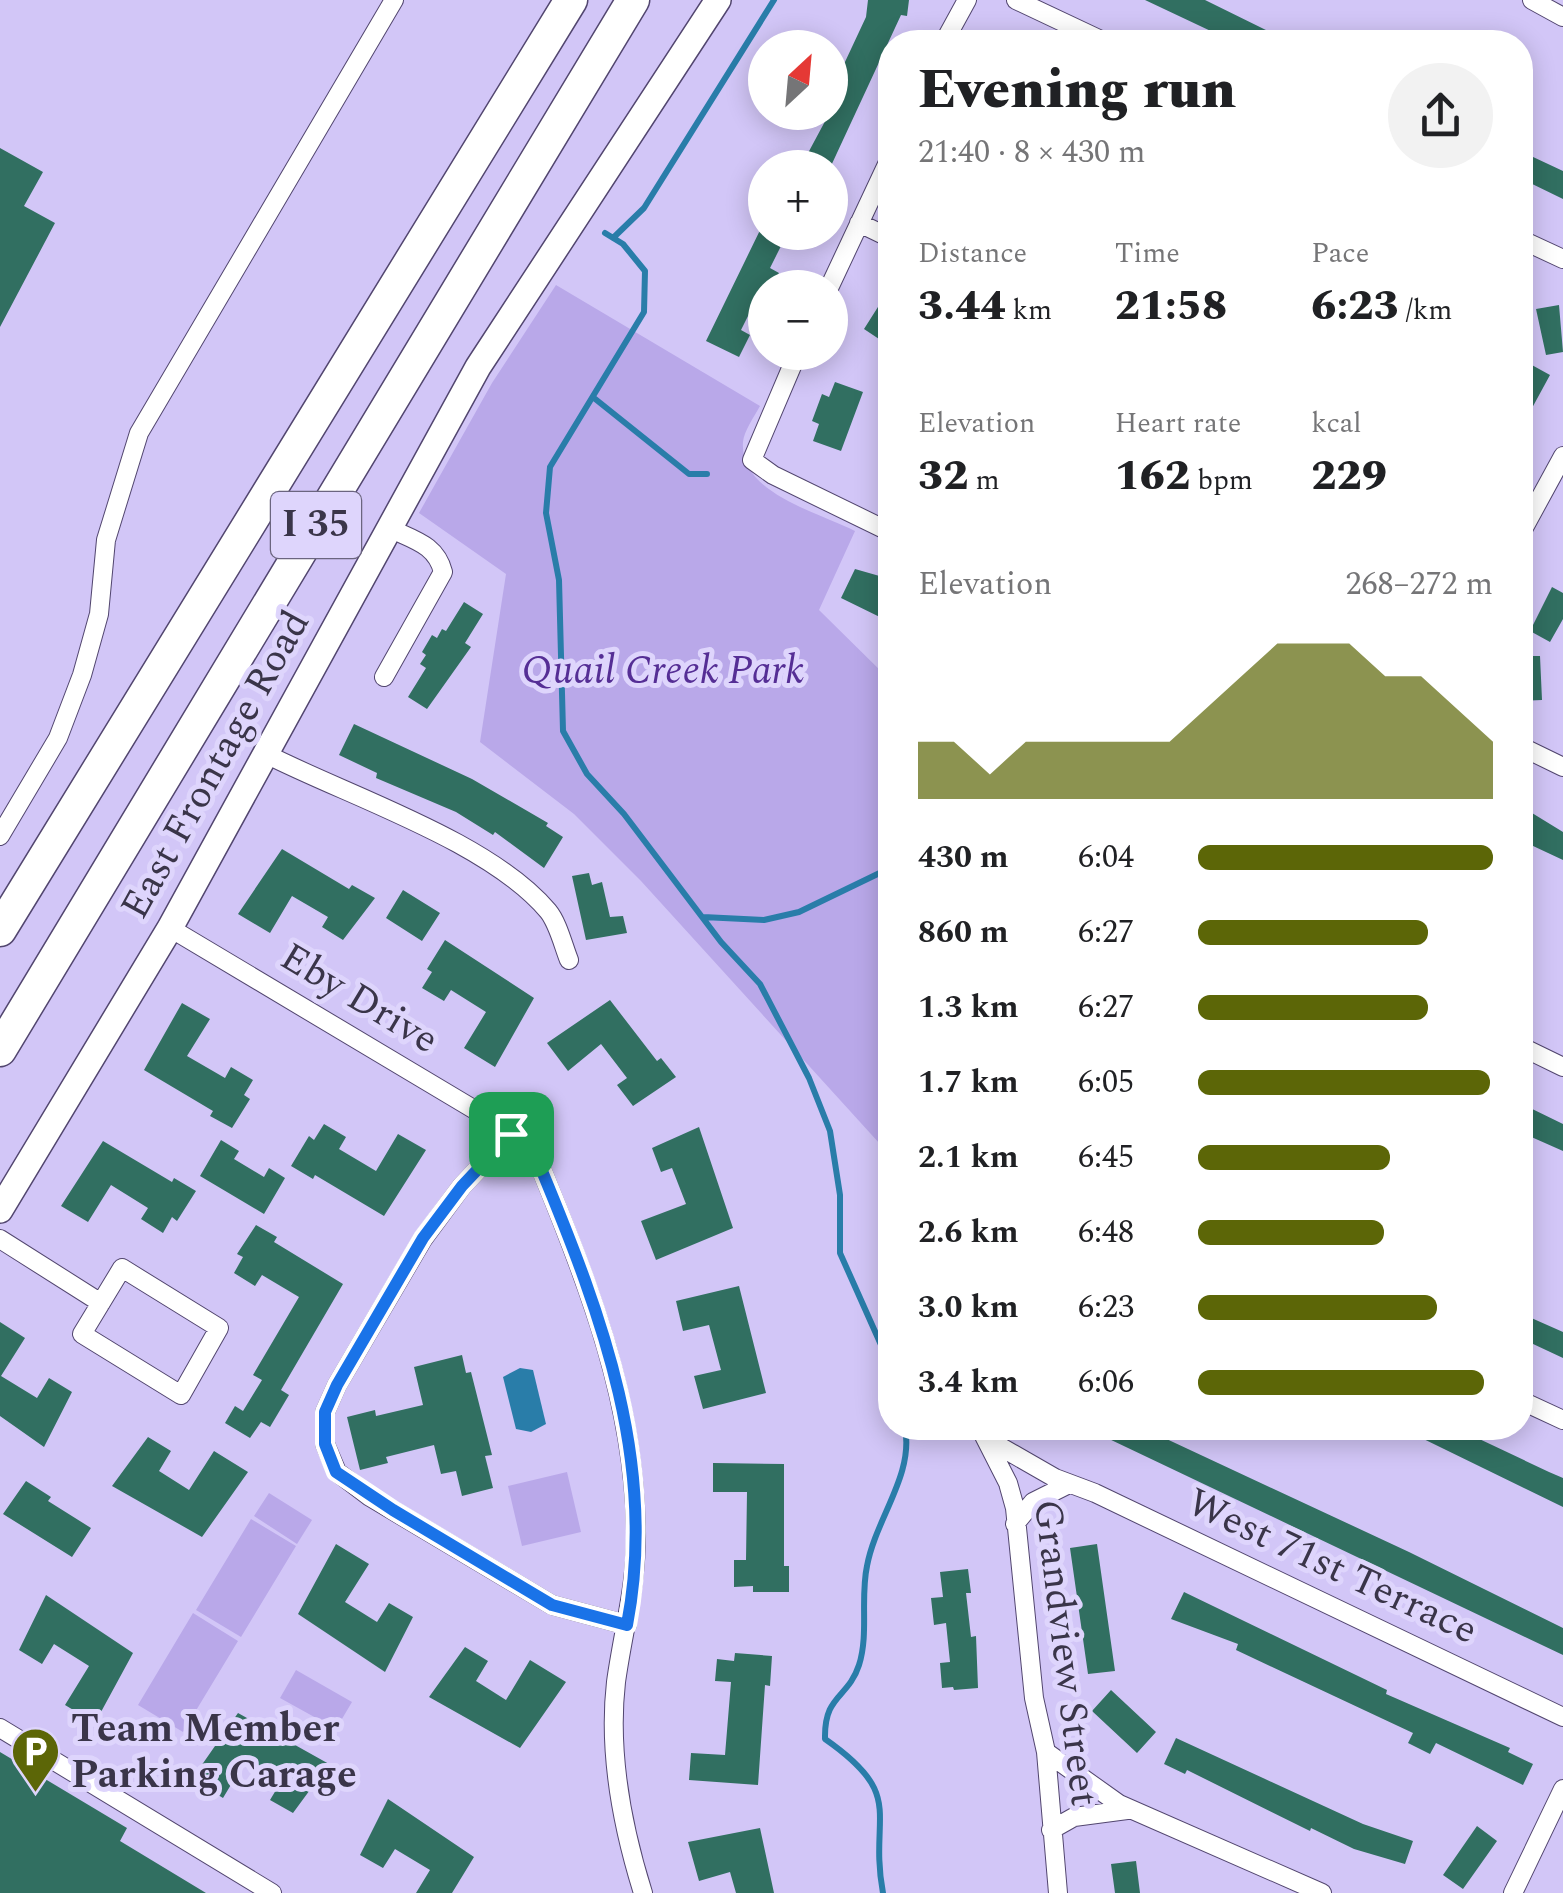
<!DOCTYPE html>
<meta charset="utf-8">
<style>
body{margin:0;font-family:Spectral,serif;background:#f2f2f2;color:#202124;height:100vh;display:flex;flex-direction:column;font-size:38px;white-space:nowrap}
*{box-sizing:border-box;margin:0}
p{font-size:32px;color:#757577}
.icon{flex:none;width:55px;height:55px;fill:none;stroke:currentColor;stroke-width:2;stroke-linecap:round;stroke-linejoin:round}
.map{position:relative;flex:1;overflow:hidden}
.side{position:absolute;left:878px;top:30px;width:655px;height:1410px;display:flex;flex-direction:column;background:#fff;border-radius:40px;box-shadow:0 5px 25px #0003}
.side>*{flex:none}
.needle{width:65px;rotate:26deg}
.buttons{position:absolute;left:748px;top:30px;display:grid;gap:20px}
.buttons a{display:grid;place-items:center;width:100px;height:100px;border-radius:50%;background:#fff;box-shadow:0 5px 25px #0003;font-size:50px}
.pin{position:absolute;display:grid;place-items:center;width:85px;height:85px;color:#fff;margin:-42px;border-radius:20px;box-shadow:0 5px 15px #0006}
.round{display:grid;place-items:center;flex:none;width:105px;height:105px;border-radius:52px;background:#f2f2f2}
.headline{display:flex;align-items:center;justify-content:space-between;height:170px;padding:0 40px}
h1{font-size:55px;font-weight:800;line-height:75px}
.metrics{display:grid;grid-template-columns:repeat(3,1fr);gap:15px;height:170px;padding:10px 40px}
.metrics div{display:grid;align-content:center}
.metrics b{font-size:42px;font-weight:800}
.metrics small{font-size:28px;font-weight:400}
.metrics p{font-size:28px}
.chart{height:280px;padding:20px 40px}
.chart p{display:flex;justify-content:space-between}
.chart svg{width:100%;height:180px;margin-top:10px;fill:#5c6607;opacity:.7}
ul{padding:0 40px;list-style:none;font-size:32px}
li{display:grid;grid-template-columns:160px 120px 1fr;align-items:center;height:75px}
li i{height:25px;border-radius:12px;background:#5c6607}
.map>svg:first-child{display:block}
</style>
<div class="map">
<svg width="1563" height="1893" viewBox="0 0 1563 1893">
<rect width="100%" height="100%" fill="#d2c6f7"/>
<!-- green -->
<path fill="#b9a8e9" d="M556 285 760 406C754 417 744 431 743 442 739 493 818 512 855 531L819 610 890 680V1155L641 881 574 814 480 742 506 574 419 513 492 383Z
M567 1472 581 1532 522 1546 508 1486Z
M269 1493 312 1520 297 1544 254 1516Z
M251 1519 296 1546 241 1637 196 1610Z
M193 1613 238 1641 183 1732 138 1705Z
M296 1670 352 1702 336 1729 280 1698Z"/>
<!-- water -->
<path fill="#297da9" d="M520 1368 533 1370 546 1424 531 1432 516 1429 503 1377Z"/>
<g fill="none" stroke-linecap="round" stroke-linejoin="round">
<!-- stream -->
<path stroke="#297da9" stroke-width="6" d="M605 233 623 244 645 271 644 312 550 467 546 513 559 580 563 731 587 774 624 814 721 942 760 984 809 1078 830 1131 840 1195V1253L890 1365
M613 238 644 208 774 0
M594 398 689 474H707
M703 917 764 920 799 912 890 868
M883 1893C868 1813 908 1797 825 1739 824 1694 848 1699 859 1665 869 1634 860 1598 867 1566 876 1518 914 1475 905 1428"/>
</g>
<!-- building -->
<path fill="#316f61" d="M868 0H909L907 16 901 15 830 168H800L830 112V94L866 17Z
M1145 0H1205L1290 42H1234Z
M0 148 43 172 24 206 55 223 0 327Z
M1520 151 1563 171V199L1520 178Z
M765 220V237L767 232H788L770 268 779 273 772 288H765V294L760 292 741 330 750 335 739 357 706 341Z
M890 288V341H882L864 329Z
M1559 305 1563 352 1546 355 1536 309Z
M1530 364 1550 375 1520 430V381Z
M835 382 863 392 841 451 813 441 819 424 812 421 822 394 829 397Z
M855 569 890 579V622L841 598Z
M1552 587 1563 593V619L1550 642 1530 631Z
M464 602 483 614 465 643 471 647 427 709 408 697 426 668 420 664 426 655 422 652 432 635 437 638 442 629 446 631Z
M1520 656H1540L1542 700 1520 701Z
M354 724 472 779 548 823 546 826 563 837 544 868 495 832 493 835 456 812 376 778 377 773 339 755Z
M1532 813 1563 832V860L1520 840Z
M282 849 349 889 352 885 375 898 343 940 322 927 328 917 292 896 270 933 238 914Z
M589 873 592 885 602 882 610 917 623 916 627 933 586 940 572 876Z
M403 890 440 913 422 941 386 918Z
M445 940 534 998 495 1067 464 1048 486 1012 451 990 444 1001 422 988 432 972 427 969Z
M610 1000 657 1061 661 1058 676 1077 633 1106 617 1085 627 1078 601 1044 568 1071 547 1043Z
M182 1003 210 1019 187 1056 225 1078 231 1067 253 1080 244 1095 250 1099 232 1128 210 1116 213 1111 144 1070Z
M1520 1103 1563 1124V1151L1520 1132Z
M324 1124 346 1137 339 1149 376 1171 398 1134 426 1150 384 1216 315 1175 313 1179 291 1166 309 1136 314 1140Z
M699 1127 733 1228 656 1260 641 1221 686 1204 672 1168 661 1172 652 1148Z
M221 1140 239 1151 234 1159 264 1177 269 1168 285 1178 264 1214 200 1176Z
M103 1141 172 1182 174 1178 196 1191 177 1221 172 1217 163 1233 141 1219 148 1208 111 1185 88 1222 61 1206Z
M256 1225 277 1237 274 1242 343 1284 281 1390 289 1395 270 1427 261 1422 250 1438 225 1423 235 1406 243 1411 262 1380 253 1375 299 1297 262 1275 255 1286 234 1273 243 1257 237 1254Z
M739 1286 766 1393 703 1409 694 1376 721 1370 709 1325 683 1331 676 1301Z
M1520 1313 1563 1332V1358L1520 1338Z
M0 1322 25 1338 1 1376 37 1398 49 1378 72 1392 44 1447 0 1416Z
M462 1355 466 1373 471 1372 492 1455 485 1456 493 1488 462 1496 456 1471 441 1474 434 1445 386 1457 388 1463 360 1470 347 1417 375 1410 376 1416 423 1405 414 1367Z
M1086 1428H1143L1409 1552 1563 1628V1655Z
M1401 1428H1456L1549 1472 1563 1478V1507Z
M148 1437 171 1451 159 1471 189 1490 214 1451 248 1472 202 1537 112 1486Z
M713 1463 784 1464V1566H789V1592H753V1586L734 1587V1560H746L747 1492H713Z
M26 1481 51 1497 48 1501 91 1528 72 1557 3 1514Z
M336 1544 369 1564 345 1602 377 1622 389 1603 413 1617 385 1672 298 1614Z
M1097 1544 1115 1671 1088 1674 1070 1548Z
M968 1569 971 1593H966L971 1637 976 1636 978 1688 954 1690 953 1687 942 1688 940 1663 950 1662 946 1623 934 1625 931 1598 943 1597 940 1572Z
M1184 1592 1387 1690 1386 1694 1510 1748 1508 1752 1533 1764 1523 1785 1436 1743 1430 1754 1408 1743 1413 1733 1236 1650 1238 1644 1171 1619Z
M46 1595 133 1653 95 1723 65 1705 89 1666 54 1644 42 1664 19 1650Z
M465 1647 488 1661 476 1681 506 1700 530 1660 566 1682 520 1748 429 1697Z
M735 1653 772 1656 770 1686 765 1685 758 1785 689 1780 691 1753 725 1755 731 1682 715 1681 717 1659 734 1661Z
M1111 1690 1156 1732 1137 1753 1092 1711Z
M238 1713 329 1764 293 1813 270 1800 282 1780 247 1758 223 1798 192 1779Z
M1176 1738 1363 1824 1413 1841 1405 1864 1354 1849 1311 1828 1310 1831 1187 1770 1185 1774 1164 1764Z
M0 1752 127 1828 120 1841 206 1893H0Z
M388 1799 474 1857 452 1893H416L430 1870 395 1849 383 1868 360 1855Z
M1477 1826 1497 1841 1463 1889 1443 1875Z
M760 1828 774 1893H736L730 1872 699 1881 688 1842Z
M1136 1861 1140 1893H1115L1111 1864Z"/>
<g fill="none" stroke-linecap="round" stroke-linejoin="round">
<defs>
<path id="street" d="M1016 0 1105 42
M1532 0 1563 17
M944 42 967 0
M859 223 890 238
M1520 239 1563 259
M829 288 890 158
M798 352 752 460 773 475 890 532
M1520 535 1563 456
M384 677 443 572C436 544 413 540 389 528
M1520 746 1563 767
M266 754C348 796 489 841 548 911 558 923 563 945 569 960
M0 836 58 738 82 675 99 614 106 540 139 433 394 0
M170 928 475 1110 527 1147 542 1171C590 1288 634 1403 636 1531 637 1583 623 1631 616 1682 608 1752 622 1826 643 1893
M1520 1046 1563 1067
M511 1134 462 1186 423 1239 337 1385 325 1412V1444L337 1472 370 1497 552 1605 627 1625
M890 1201V1258
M0 1239 101 1303
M122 1268 219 1328 181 1395 82 1334Z
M1520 1400 1563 1420
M980 1428 1008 1483 1015 1508 1034 1698 1046 1752 1058 1893
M987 1439 1055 1478 1095 1493 1563 1717
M1015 1524 1033 1502 1069 1484
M0 1728 272 1893
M1046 1752 1119 1804 1322 1893
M1051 1830 1074 1817 1127 1810
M1513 1893 1563 1789"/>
<path id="secondary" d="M0 1210 170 928 478 367 718 0"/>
<path id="highway" d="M0 930 571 0
M0 1050 633 0"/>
</defs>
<!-- street casing -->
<use href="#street" stroke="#52466f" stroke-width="20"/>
<!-- secondary casing -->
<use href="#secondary" stroke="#52466f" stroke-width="28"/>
<!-- highway casing -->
<use href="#highway" stroke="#52466f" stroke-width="35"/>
<!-- street -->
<use href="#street" stroke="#fff" stroke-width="18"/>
<!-- secondary -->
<use href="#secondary" stroke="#fff" stroke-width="25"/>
<!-- highway -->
<use href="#highway" stroke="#fff" stroke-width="32"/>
</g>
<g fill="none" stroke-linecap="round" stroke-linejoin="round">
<defs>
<path id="route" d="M511 1134 526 1146 542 1171C602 1316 658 1465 627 1625L552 1605 393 1510 336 1472 325 1444V1412L337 1385 423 1238 462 1186Z"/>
</defs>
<!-- route casing -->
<use href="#route" stroke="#fff" stroke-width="20"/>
<!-- route -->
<use href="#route" stroke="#1a73e8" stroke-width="12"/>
</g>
<!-- icons -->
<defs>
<symbol id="parking-pin" viewBox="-11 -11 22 30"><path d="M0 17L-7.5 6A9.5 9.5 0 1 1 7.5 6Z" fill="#5c6607" stroke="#ded5fc"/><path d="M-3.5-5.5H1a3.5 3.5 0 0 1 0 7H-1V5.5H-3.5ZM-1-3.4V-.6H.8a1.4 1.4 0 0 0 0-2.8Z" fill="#fff"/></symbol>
</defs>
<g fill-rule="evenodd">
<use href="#parking-pin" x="8" y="1724" width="55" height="75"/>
</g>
<g text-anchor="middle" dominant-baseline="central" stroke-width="10" stroke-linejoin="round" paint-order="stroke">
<!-- shield labels -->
<rect fill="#ded5fc" stroke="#6b657f" stroke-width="2.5" x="271" y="492" width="90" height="66" rx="8"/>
<g font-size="38" font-weight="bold" fill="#3a3549">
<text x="316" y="525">I 35</text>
</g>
<!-- park labels -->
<g font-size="40" font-style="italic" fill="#552e95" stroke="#ded5fc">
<text x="663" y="671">Quail Creek Park</text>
</g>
<!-- street labels -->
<g font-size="40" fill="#3a3549" stroke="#ded5fc">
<text transform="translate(216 765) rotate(-61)">East Frontage Road</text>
<text transform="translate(359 999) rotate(31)">Eby Drive</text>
<text transform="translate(1332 1567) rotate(25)">West 71st Terrace</text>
<text transform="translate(1065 1653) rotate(83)">Grandview Street</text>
</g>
<!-- poi labels -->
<g font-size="40" font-weight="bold" fill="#3a3549" stroke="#ded5fc" text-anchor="start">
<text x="71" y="1729">Team Member<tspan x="71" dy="46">Parking Carage</tspan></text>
</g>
</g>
</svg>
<div class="buttons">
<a><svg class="needle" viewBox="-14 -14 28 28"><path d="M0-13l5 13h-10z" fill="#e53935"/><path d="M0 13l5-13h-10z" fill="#757577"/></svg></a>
<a>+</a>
<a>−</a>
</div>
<div class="pin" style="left:511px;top:1134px;background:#1e9e55"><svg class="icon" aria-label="arrive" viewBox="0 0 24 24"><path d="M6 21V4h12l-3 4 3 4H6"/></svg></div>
<section class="side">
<div class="headline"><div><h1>Evening run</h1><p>21:40 · 8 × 430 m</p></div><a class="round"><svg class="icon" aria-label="share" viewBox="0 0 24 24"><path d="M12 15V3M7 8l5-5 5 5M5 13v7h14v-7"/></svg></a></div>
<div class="metrics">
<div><p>Distance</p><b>3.44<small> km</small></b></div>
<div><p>Time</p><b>21:58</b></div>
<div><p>Pace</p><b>6:23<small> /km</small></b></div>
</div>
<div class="metrics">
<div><p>Elevation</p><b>32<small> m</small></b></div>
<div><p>Heart rate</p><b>162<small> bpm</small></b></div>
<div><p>kcal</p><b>229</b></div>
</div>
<div class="chart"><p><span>Elevation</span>268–272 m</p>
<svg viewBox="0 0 160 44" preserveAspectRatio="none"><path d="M0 44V30L10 30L20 38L30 30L40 30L50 30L60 30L70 30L80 22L90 14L100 6L110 6L120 6L130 14L140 14L150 22L160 30V44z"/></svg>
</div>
<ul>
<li><b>430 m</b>6:04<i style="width:100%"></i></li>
<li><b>860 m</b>6:27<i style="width:78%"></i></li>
<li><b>1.3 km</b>6:27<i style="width:78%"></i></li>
<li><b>1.7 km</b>6:05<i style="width:99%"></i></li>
<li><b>2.1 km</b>6:45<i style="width:65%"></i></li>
<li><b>2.6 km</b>6:48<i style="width:63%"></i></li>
<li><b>3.0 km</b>6:23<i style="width:81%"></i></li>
<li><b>3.4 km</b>6:06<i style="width:97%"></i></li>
</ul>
</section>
</div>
